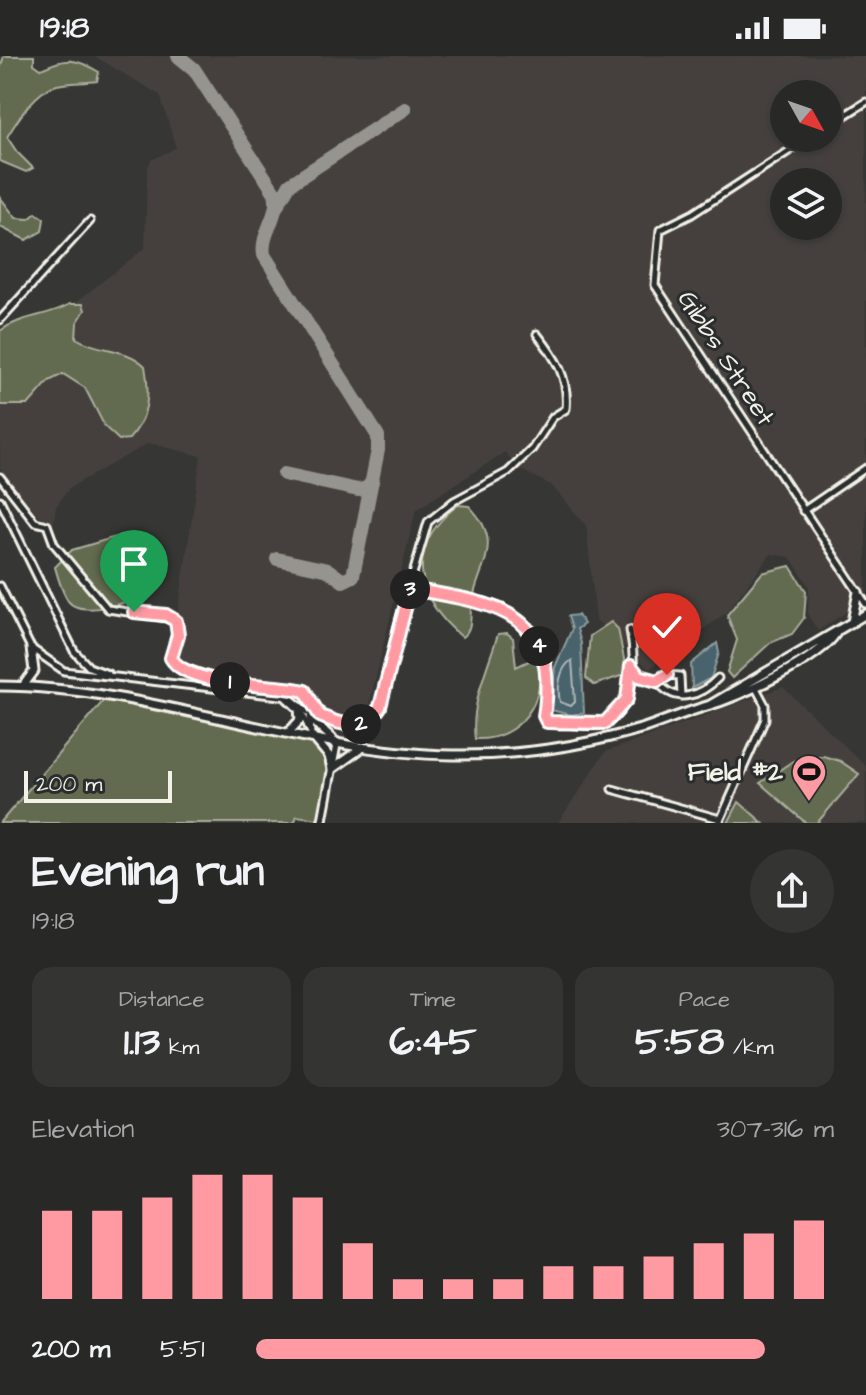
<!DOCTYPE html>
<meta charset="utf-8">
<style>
body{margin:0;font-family:"Architects Daughter",sans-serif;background:#343433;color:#f1f3f6;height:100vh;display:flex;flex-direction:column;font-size:30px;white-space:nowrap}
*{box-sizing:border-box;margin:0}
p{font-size:26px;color:#a5a6a7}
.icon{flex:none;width:44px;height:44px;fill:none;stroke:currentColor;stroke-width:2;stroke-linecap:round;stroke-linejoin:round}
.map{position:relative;height:767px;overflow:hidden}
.sheet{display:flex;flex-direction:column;background:#282827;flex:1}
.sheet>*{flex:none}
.needle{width:52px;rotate:130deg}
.controls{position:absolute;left:770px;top:24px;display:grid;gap:16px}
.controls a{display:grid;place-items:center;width:72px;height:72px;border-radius:50%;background:#282827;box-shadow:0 2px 6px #0004,0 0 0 2px #444;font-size:40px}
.scale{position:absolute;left:24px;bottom:20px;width:148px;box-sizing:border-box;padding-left:8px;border:4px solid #f4f1e8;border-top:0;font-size:22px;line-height:28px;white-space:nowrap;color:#f4f1e8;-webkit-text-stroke:6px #2a2d2e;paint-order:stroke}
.pin{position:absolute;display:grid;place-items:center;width:68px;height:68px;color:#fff;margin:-82px -34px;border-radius:50% 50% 50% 0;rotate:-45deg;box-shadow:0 0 8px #0007}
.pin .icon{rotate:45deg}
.km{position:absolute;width:40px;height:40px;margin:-20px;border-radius:50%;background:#222;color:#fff;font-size:22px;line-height:40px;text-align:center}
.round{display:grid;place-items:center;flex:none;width:84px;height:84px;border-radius:42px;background:#343433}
.headline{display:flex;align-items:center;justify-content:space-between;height:136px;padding:0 32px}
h1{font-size:44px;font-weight:800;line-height:60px}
.figures{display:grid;grid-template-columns:repeat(3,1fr);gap:12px;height:136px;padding:8px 32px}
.figures div{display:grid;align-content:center;border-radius:20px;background:#343433;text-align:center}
.figures b{font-size:40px;font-weight:800}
.figures small{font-size:22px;font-weight:400}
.figures p{font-size:22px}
.chart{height:224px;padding:16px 32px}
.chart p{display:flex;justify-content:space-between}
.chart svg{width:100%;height:144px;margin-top:8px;stroke:#ff9aa2;stroke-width:6}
ul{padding:0 32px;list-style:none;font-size:26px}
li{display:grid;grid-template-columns:128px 96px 1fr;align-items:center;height:60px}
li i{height:20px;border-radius:10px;background:#ff9aa2}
.status{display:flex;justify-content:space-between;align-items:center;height:56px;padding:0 40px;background:#282827;direction:ltr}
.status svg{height:22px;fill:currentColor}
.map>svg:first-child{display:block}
</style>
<div class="status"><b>19:18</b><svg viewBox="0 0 49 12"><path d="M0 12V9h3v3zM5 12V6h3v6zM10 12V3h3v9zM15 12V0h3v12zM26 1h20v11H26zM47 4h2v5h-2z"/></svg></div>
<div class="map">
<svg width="866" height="767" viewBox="0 0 866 767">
<rect width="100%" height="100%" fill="#363634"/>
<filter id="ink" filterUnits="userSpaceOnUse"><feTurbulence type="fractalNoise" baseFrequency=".0125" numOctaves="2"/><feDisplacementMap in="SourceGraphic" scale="16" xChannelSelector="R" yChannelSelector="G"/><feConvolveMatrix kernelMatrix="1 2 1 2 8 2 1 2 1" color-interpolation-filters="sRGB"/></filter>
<g filter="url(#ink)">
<!-- built -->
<path fill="#44413c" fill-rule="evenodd" d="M94 0H866V543L818 575 808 559 809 530 790 501 771 498 726 557 649 613 596 564 586 469 551 429 519 413 505 396 416 454 366 662 317 657 296 638 204 624 183 620 170 611 201 400 149 387 69 432 56 451 53 470 37 458 0 413V306L145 192 147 115 151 104 176 92 160 39ZM784 38H828V82H784ZM784 126H828V170H784Z
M783 631 866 710V767H558L605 696Z"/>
<!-- green -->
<path fill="#626a50" stroke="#abae9c" stroke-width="2" d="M4 0H34V8L41 13C66 1 76 2 99 16L97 25C84 27 70 26 57 29 36 34 18 63 7 81L17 96 33 112 26 116 0 105V13Z
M0 141 16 162 29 163 36 157 44 163 42 175 26 184 0 171Z
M70 248H83L85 254 77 267 76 282C98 296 126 291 145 310 150 337 149 362 129 383L119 384 105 371 85 332 63 318 49 325 28 349H0V275C22 259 47 261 70 248Z
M458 449 469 450C508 490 475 512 471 553 470 564 472 574 462 581 414 542 405 489 458 449Z
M122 479 154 503C155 514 157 524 149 533 138 546 82 562 69 546 62 537 58 522 55 511L72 494Z
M790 510 806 535 804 562 792 578 770 587 732 622 727 616 737 584 727 559 762 517Z
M611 566 618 573 626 613 624 619 594 629 586 622 590 580Z
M507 577 513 582 516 611 537 601C549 644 519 685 475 683 470 648 488 611 498 578Z
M104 644 312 687C337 705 323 737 318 763L297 760 294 767H0Z
M823 700 840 705 859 718 817 767H806L760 727 793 705Z
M739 746 763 767H728Z"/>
<!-- water -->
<path fill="#48636d" stroke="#8d9c9e" stroke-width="2" d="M578 559 584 568 577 573 581 587 584 657 571 659 551 654 555 611 572 573 568 560Z
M717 587 719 597 711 622 692 632 691 608Z"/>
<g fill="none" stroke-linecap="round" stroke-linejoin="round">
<!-- shore -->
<path stroke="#afb8b7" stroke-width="2" d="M572 604 575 646 571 650 560 646C557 632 559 612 572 604Z"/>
<!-- taxiway -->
<path stroke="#95948e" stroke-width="14" d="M178 0 194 13 275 137C281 159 260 177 264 199L378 380V394L353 520 343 525 328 514 277 503
M277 150 290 128 405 53
M284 418 358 434 367 432 372 426"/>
<defs>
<path id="minor" d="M828 70 866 46
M809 82 692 158 660 174 655 229 866 548
M0 264 90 165
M0 421 35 466 47 469 54 488 108 553 174 563 178 571 171 599 176 609 220 624 305 635 320 660 354 670 372 662 380 651 398 570 428 466 454 445 508 416 532 393 553 361 566 353C569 322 556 302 537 278
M0 444 74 595 89 611 108 618
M803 455 866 412
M0 530 31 592 64 615 289 641 310 658 311 680
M410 533 485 546 502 552 516 563 545 602 544 660C549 670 561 668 571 668 581 669 593 671 602 668 636 658 636 602 630 574
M632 611 639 620 657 625 667 619 680 620 681 640
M657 625C675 649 700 641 718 622
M286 642 302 657 310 675
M612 733 720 763
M719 767 765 663V649L756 632"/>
<path id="tertiary" d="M322 767 337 686"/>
<path id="primary" d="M852 566 858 536
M0 630C154 631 300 697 453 699 517 700 583 690 644 672 665 665 686 656 707 650 738 641 818 605 836 577
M23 630 34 615 31 592
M710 649 866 558
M312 664 332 682
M289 676 300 664 299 653
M313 681 329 700 332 713 363 691"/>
</defs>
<!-- minor casing -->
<use href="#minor" stroke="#f4f1e8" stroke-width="11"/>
<!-- tertiary casing -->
<use href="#tertiary" stroke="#f4f1e8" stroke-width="12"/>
<!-- primary casing -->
<use href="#primary" stroke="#f4f1e8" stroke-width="13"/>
<!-- minor -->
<use href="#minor" stroke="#2a2d2e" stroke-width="5"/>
<!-- tertiary -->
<use href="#tertiary" stroke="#2a2d2e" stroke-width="6"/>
<!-- primary -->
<use href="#primary" stroke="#2a2d2e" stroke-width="7"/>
</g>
</g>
<g fill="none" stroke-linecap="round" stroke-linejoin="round" filter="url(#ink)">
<defs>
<path id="route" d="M134 556 166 559 176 565 178 579 171 602C189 632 272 627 305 635L320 660 336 666 354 670 372 662 380 651 410 533C493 547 561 554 544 660L547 666 605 667 627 643 631 610 639 620 657 625 667 619"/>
</defs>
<!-- route casing -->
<use href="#route" stroke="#fff" stroke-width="16"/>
<!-- route -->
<use href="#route" stroke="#ff9aa2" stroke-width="10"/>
</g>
<!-- icons -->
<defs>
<symbol id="stadium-pin" viewBox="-11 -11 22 30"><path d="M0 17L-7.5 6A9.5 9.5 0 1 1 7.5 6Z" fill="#ff9aa2" stroke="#2a2d2e"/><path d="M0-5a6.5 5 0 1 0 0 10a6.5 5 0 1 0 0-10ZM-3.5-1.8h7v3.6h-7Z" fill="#111"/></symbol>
</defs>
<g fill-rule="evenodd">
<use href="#stadium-pin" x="789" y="696" width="40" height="54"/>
</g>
<g text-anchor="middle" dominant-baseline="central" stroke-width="6" stroke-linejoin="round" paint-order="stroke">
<!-- street labels -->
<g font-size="26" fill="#f4f1e8" stroke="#2a2d2e">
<text transform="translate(726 302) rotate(57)">Gibbs Street</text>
</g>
<!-- poi labels -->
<g font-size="26" font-weight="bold" fill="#f4f1e8" stroke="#2a2d2e" text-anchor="end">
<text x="783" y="716">Field #2</text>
</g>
</g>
</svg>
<div class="controls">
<a><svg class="needle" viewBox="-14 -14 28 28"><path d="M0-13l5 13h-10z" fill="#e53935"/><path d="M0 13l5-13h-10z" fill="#a5a6a7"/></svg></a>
<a><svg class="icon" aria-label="layers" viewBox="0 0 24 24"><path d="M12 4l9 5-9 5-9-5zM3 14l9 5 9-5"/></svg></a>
</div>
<div class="scale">200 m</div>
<div class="pin" style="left:134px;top:556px;background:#1e9e55"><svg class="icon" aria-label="arrive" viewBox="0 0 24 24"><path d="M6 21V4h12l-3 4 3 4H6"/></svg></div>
<div class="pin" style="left:667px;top:619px;background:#d93025"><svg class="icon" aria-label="check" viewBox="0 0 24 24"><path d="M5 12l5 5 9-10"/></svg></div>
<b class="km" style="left:230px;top:626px">1</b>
<b class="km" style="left:361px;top:668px">2</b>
<b class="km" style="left:410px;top:533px">3</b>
<b class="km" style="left:539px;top:590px">4</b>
</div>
<section class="sheet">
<div class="headline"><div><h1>Evening run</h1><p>19:18</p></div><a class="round"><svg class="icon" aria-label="share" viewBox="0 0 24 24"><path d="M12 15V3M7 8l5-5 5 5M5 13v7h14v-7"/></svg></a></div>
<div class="figures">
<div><p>Distance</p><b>1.13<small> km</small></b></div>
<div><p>Time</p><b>6:45</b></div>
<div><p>Pace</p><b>5:58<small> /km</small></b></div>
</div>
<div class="chart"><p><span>Elevation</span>307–316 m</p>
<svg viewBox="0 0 160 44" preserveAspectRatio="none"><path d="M5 44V17M15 44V17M25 44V13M35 44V6M45 44V6M55 44V13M65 44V27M75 44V38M85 44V38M95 44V38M105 44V34M115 44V34M125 44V31M135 44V27M145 44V24M155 44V20"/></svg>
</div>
<ul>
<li><b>200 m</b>5:51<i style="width:88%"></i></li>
</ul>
</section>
